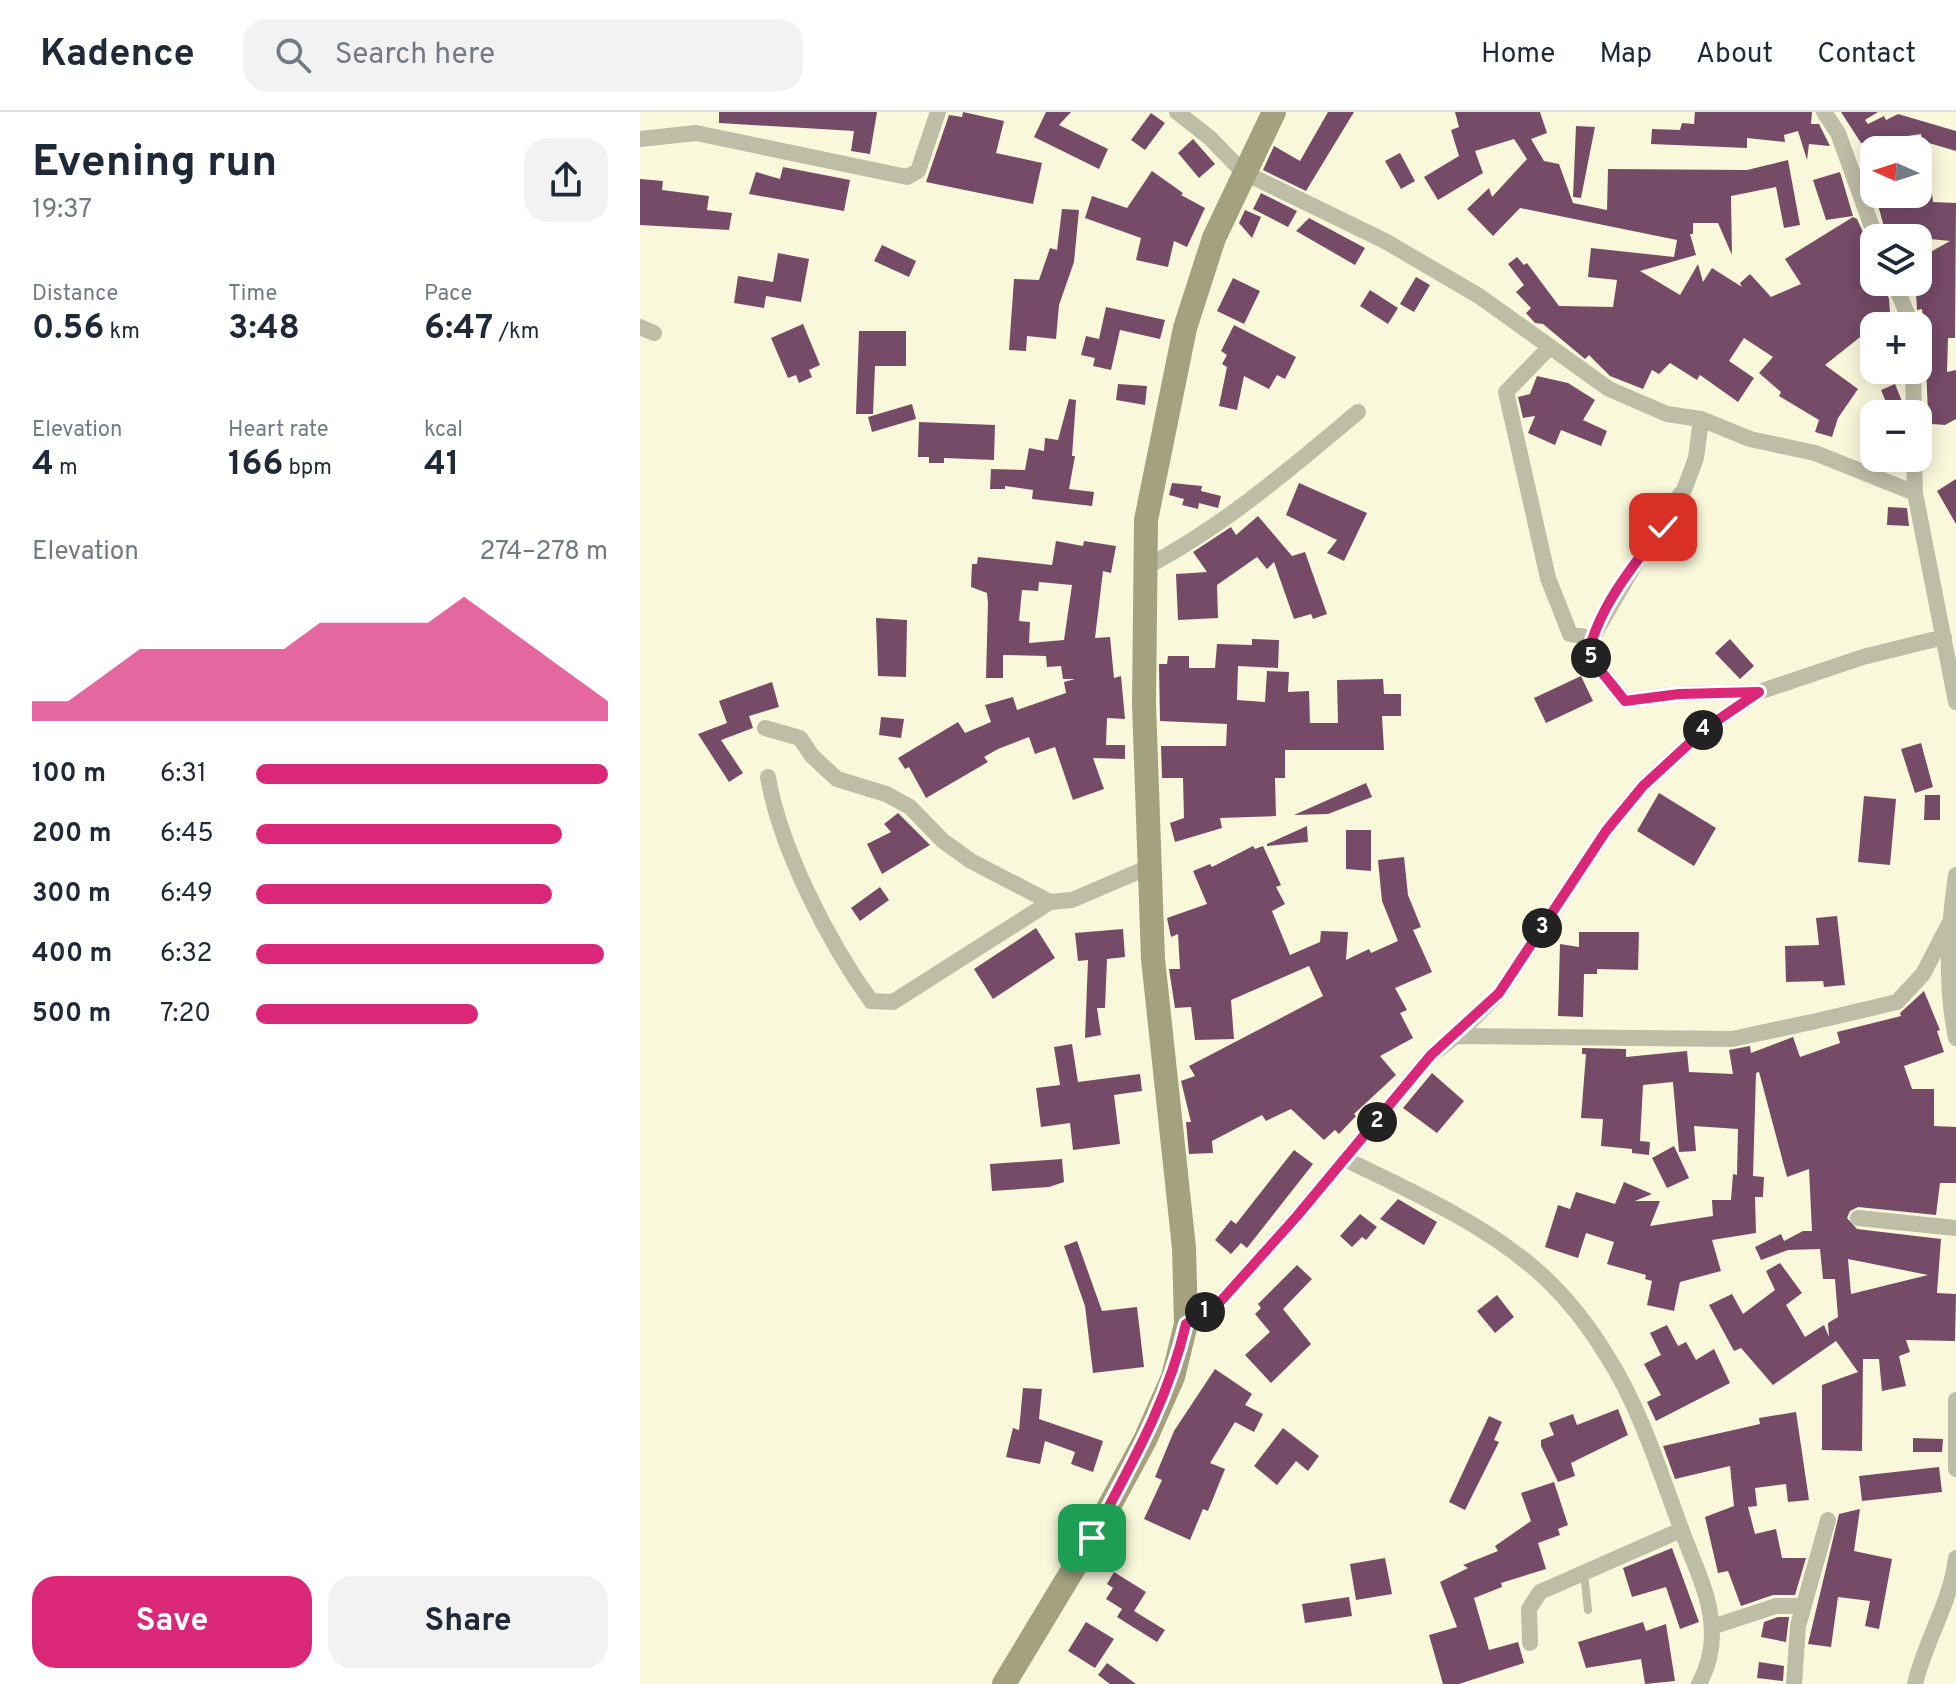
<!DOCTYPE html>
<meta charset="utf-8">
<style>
body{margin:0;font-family:Overpass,sans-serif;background:#f2f2f3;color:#1f2937;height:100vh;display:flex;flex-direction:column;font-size:30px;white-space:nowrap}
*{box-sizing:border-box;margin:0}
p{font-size:26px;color:#747a83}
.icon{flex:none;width:44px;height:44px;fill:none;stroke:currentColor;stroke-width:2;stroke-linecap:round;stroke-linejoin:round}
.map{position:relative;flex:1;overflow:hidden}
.drawer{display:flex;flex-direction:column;background:#fff;width:640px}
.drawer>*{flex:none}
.needle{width:52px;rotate:273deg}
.buttons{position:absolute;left:1220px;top:24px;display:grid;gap:16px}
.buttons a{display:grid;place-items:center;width:72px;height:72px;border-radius:16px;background:#fff;box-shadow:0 4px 20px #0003;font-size:40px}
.pin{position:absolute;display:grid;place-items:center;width:68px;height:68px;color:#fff;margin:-34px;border-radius:16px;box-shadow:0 4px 12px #0006}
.km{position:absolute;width:40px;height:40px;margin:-20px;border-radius:50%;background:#222;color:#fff;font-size:22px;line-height:40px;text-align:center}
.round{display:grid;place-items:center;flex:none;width:84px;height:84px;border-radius:24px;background:#f2f2f3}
.summary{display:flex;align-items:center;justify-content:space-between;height:136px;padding:0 32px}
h1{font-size:44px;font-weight:700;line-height:60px}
.stats{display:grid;grid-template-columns:repeat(3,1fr);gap:12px;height:136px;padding:8px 32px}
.stats div{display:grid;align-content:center}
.stats b{font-size:34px;font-weight:700}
.stats small{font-size:22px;font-weight:400}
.stats p{font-size:22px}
.chart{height:224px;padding:16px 32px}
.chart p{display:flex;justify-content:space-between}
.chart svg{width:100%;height:144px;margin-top:8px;fill:#db2777;opacity:.7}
.primary-button{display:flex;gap:16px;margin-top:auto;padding:16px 32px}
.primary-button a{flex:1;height:92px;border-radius:24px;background:#db2777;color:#fff;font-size:32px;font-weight:700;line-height:92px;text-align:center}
.primary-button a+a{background:#f2f2f3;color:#1f2937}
ul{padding:0 32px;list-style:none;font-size:26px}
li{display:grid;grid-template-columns:128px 96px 1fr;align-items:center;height:60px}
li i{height:20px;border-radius:10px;background:#db2777}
header{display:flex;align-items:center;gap:48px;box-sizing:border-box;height:112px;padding:0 40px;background:#fff;border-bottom:2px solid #e0e1e3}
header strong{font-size:38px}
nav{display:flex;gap:44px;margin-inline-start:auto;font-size:28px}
.search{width:560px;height:72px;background:#f2f2f3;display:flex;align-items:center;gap:20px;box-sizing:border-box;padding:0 28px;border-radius:24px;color:#747a83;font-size:30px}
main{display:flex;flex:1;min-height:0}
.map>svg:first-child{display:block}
</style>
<header>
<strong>Kadence</strong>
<div class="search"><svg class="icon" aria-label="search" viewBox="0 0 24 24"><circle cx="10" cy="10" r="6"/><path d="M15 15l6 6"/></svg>Search here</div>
<nav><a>Home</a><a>Map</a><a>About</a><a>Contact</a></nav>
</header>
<main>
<section class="drawer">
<div class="summary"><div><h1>Evening run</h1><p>19:37</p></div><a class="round"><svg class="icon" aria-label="share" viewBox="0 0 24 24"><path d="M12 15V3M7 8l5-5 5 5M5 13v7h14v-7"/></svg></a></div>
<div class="stats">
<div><p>Distance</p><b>0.56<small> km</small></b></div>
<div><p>Time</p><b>3:48</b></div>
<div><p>Pace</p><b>6:47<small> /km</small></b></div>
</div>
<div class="stats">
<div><p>Elevation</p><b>4<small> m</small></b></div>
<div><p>Heart rate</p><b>166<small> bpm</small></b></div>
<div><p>kcal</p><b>41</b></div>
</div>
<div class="chart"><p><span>Elevation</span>274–278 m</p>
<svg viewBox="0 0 160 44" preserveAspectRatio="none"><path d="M0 44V38L10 38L20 30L30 22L40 22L50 22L60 22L70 22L80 14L90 14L100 14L110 14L120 6L130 14L140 22L150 30L160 38V44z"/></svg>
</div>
<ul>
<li><b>100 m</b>6:31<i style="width:100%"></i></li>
<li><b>200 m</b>6:45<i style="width:87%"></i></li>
<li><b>300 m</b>6:49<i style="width:84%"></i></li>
<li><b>400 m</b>6:32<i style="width:99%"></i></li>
<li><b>500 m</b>7:20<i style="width:63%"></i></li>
</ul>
<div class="primary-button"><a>Save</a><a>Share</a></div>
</section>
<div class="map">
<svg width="1316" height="1572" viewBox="0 0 1316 1572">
<rect width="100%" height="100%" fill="#faf8db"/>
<!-- building -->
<path fill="#764b68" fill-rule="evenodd" d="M79 0H237L230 42 211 39 214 19 79 11Z
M323 0 364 9 356 41 402 51 393 92 286 70 309 3 322 5Z
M406 0H431L419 13 468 37 459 57 394 25Z
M688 0H714L666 79 623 58 634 34 660 49Z
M815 0H900L907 21 891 27 904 49 919 52 933 91 967 98 968 57 1107 58 1148 48 1160 113 1144 116 1136 75 1091 84 1092 143 1078 111H1053V122H1050L1056 143 1000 159 1040 183 1058 152 1063 170 1072 156 1102 175 1100 171 1110 162 1131 185 1161 172 1145 147 1213 105 1217 107 1234 144V170H1243L1249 187 1251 214H1234L1185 253 1218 277 1198 306 1192 325 1175 320 1179 308 1139 284 1141 280 1119 261 1133 245 1104 226 1089 249 1114 266 1098 290 1060 263 1057 268 1030 251 1019 262 1012 258 1003 277 970 264 949 243 945 247 903 212 895 211 886 201 891 196 876 180 884 173 868 152 877 145 884 153 887 151 919 194 973 195 977 168 948 165 951 136 1034 145 1037 128 880 96 853 124 827 97 849 76 852 85 887 47 874 27 835 39 843 61 798 88 784 65 819 44 811 18 819 15Z
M1055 0H1172L1171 12H1179L1190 34 1169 32 1167 48 1158 19 1144 23 1145 30 1107 26V36L1011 32 1012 17 1040 18 1042 11 1054 12Z
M1201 0H1238L1225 8 1228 12 1244 4 1246 8 1258 2 1316 19V39L1282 29 1281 22 1221 31Z
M511 1 525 11 505 38 491 28Z
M936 14 955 15 941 86 933 85Z
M553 27 575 52 559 66 538 41Z
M760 41 775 69 761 77 745 49Z
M143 55 210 68 204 99 109 82 116 60 140 67Z
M512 59 543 81 541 83 565 96 547 135 534 129 528 155 496 148 501 126 445 106 452 84 487 96Z
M1200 60 1213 104 1186 108 1173 68Z
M0 67 23 69 22 78 69 84 67 98 92 101 89 118 0 113Z
M1278 71 1291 72 1293 90 1316 91 1315 226H1308L1307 260 1316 258V307L1305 313 1280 311 1288 300 1284 214 1282 197 1277 198 1276 181 1270 170H1278V147L1310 129 1271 125 1272 121 1246 122 1235 82H1278Z
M621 81 657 99 648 115 613 97Z
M422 97 439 98 434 150 419 193 416 227 387 224 386 239 369 238 374 167 399 168 410 136 417 138Z
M605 98 621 105 612 126 599 111Z
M669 106 725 136 715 153 656 119Z
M242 133 276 149 269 165 234 149Z
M138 141 169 147 161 190 126 184 124 196 94 191 98 164 133 170Z
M776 165 790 173 774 200 760 192Z
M593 166 620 179 604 212 577 199Z
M730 178 758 196 748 212 720 194Z
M466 195 525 208 520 227 480 218 471 258 453 254 455 246 441 243 446 224 459 227Z
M163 212 180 253 169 258 172 265 159 271 156 263 148 266 131 226Z
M594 213 656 245 645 267 637 263 629 277 604 264 597 298 579 294 587 255 582 252 587 243 581 239Z
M219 219H266V254H235L233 302H216Z
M897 264 928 271 955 288 943 308 967 319 961 334 921 318 915 333 888 321 895 304 883 306 878 285 890 282Z
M478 272 507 274 505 293 476 288Z
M1255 272 1263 292V302H1251L1241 278Z
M429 287 436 288 432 344H435L429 377 454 380 452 394 392 387 393 378 365 374V377H350L351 357 385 358 389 336 404 339 405 326 418 328Z
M272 292 276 307 232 320 228 305Z
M279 310 355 313 354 348 304 346V351H289V345H278Z
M1316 367V412L1297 379Z
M532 371 562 374 561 379 581 384 578 396 559 391 558 397 542 393 544 387 529 383Z
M659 371 727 401 704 449 687 441 697 428 646 403Z
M1248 395 1267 396 1269 414 1247 413Z
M618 404 652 444 665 440 687 502 673 507 671 502 654 507 634 450 627 457 617 445 577 473 578 506 538 508 536 462 567 460 553 440 591 415 596 423Z
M416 429 443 434 444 429 476 434 471 461 463 459 455 526 470 525 474 566 481 564 485 607 467 606 466 633H485V647L453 646 464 677 433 688 415 635 395 642 389 625 358 637 344 645 348 650 286 686 269 655 265 657 258 646 318 610 325 621 351 610 345 593 373 585 377 598 426 581 424 570 435 567H423L421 554 407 555 406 544 363 543V566H346L348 491 347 481 331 475 332 452H337L338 445 412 453ZM399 470 432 473 424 528 389 531 390 510 379 509 382 478 398 479Z
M236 506 267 508 266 565 238 564Z
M612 527 639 528 638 556 598 554 597 588 625 590 627 559 649 560 648 580 669 579 670 611H698L697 568 743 567 744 582H761V604H742L744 638H645V666H635L636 704 580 706 582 716 535 730 530 711 544 706 543 666H522L521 634H586L587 612 520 609 519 552H527L528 544H549V556H575L577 532 612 533Z
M1090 527 1114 554 1100 567 1075 541Z
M941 564 953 589 906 611 894 586Z
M132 570 139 595 109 604 113 616 81 628 103 661 89 670 58 622 87 611 79 589Z
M241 605 264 607 261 626 239 623Z
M1281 631 1293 675 1275 681 1261 637Z
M726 671 732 685 688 702 654 703Z
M1019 681 1076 716 1054 754 997 719Z
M1285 683H1300V708H1284Z
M1224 684 1256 687 1250 753 1218 750Z
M258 701 290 733 242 762 227 732 251 720 244 712Z
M667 714 668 730 627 734V732Z
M706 718H731V759L706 757Z
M613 734 615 737 623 734 641 773 636 775 645 792 632 799 650 843 680 830 681 819 708 820 706 848 729 837 731 841 758 829 742 789 738 748 764 745 768 783 781 815 773 818 792 860 755 876 767 898 760 901 773 926 740 944 756 963 714 1002 716 1004 699 1022 695 1018 684 1028 651 997 626 1009 622 1003 572 1029 573 1041 549 1042 546 1010H551L541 969 555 964 549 954 683 884 669 854 591 888 594 927 555 928 551 895 535 896 529 857H540L538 822 531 825 527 806 567 792 553 759 570 752 572 755Z
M240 775 249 788 220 809 211 796Z
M1197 804 1205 873 1184 875 1183 869 1146 870 1145 834 1179 833 1176 806Z
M396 816 415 846 353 887 334 857Z
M483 817 485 845 467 847 465 896H457L461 923 445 926 448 848 438 849 435 821Z
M939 820H999L998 858 957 857V862H944L943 905 918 904 920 832 939 835Z
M1284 879 1300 918 1297 919 1304 940 1264 954 1272 977H1294V1014L1316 1015V1071H1300L1296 1103 1218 1095 1210 1099 1207 1106 1217 1117 1301 1127 1297 1181 1316 1182 1315 1229 1266 1228 1270 1240 1259 1244 1266 1274 1242 1279 1239 1247H1223L1222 1339 1182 1338V1273L1218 1260 1196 1229 1133 1273 1101 1236 1094 1239 1069 1193 1092 1182 1103 1202 1135 1178 1126 1159 1140 1151 1162 1181 1146 1193 1165 1225 1184 1213 1189 1225 1188 1211 1198 1205 1195 1167H1183L1180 1137 1148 1138 1121 1148 1115 1135 1141 1122 1144 1129 1163 1119H1172L1169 1057 1147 1065 1119 960 1116 961 1113 1064 1124 1065 1123 1085H1115L1116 1121 1072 1128 1081 1159 1040 1170 1034 1199 1007 1193 1012 1169 1005 1167 1006 1163 967 1152 974 1130 946 1121 938 1146 905 1135 918 1093 930 1097 936 1080 975 1092 984 1070 1012 1082 995 1089H1020L1010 1114 1073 1104 1072 1088H1091L1093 1062 1097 1063 1098 1017 1054 1014 1056 1039 1039 1040 1033 970 1003 973 1000 1029 1010 1030 1009 1043 992 1041V1037L961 1034 963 1007 941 1006 946 942H942V936L986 937V945L1047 939 1049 960 1093 962 1089 938 1110 934 1111 941 1153 925 1160 945 1200 931 1197 920 1261 904 1260 901ZM1208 1147 1288 1163 1211 1182Z
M432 932 438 970 500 962 502 979 474 983 480 1032 433 1038 430 1011 401 1015 396 976 420 973 414 935Z
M792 961 824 989 797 1021 763 996Z
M1034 1034 1049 1066 1027 1076 1012 1046Z
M654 1038 673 1052 607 1136 601 1131 591 1142 575 1128 591 1108 596 1112Z
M422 1047 424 1070 409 1075 352 1079 350 1052Z
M758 1087 797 1110 784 1133 740 1107Z
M720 1102 737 1115 726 1128 722 1125 712 1135 700 1124Z
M437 1129 462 1199 497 1195 504 1255 453 1261 445 1194 424 1134Z
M657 1153 672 1167 643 1197 671 1232 631 1271 605 1243 630 1220 615 1202 621 1196 618 1192Z
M857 1183 874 1205 855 1221 837 1199Z
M1027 1213 1038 1234 1046 1230 1056 1248 1074 1237 1090 1271 1016 1309 1007 1290 1021 1283 1004 1252 1021 1243 1010 1221Z
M575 1257 612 1282 605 1293 623 1302 614 1320 595 1310 570 1351 585 1357 568 1399 563 1397 550 1428 504 1407 522 1368 515 1365 534 1319Z
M383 1276 402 1277 399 1307 463 1329 453 1360 431 1352 435 1340 405 1329 400 1352 366 1345 373 1316 379 1318Z
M978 1297 988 1323 931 1351 935 1364 918 1370 901 1334V1328L914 1323 909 1311 933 1302 937 1313Z
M1156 1300 1169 1388 1148 1390 1146 1372 1115 1376 1117 1394 1108 1395 1115 1422 1136 1417 1142 1446H1166L1155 1483H1133L1101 1494 1088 1459 1078 1461 1065 1405 1094 1394 1090 1354 1035 1367 1023 1334 1120 1312 1119 1306Z
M849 1304 862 1310 854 1328 859 1330 825 1398 809 1390Z
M643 1316 679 1344 668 1359 656 1349 637 1373 614 1354Z
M1273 1326 1303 1327 1302 1340H1273Z
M1299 1355 1302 1380 1222 1389 1219 1364Z
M914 1370 928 1413 918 1417 920 1423 898 1431 906 1457 861 1471 862 1475 834 1486 849 1538 878 1530 884 1551 819 1572H803L789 1523 817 1515 800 1470 828 1456 823 1453 858 1439 855 1434 891 1409 881 1381Z
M1220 1397 1214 1439 1252 1447 1239 1517 1225 1514 1230 1489 1198 1485 1191 1535 1168 1532 1199 1402Z
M1032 1436 1059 1510 1040 1517 1026 1475 992 1485 983 1456Z
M745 1446 752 1482 716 1488 710 1452Z
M474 1460 506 1480 494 1499 525 1518 517 1530 477 1505 482 1497 466 1487 473 1476 467 1472Z
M709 1485 712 1504 665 1511 662 1492Z
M1138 1505H1149L1146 1530 1121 1525 1124 1510Z
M446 1510 474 1527 455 1556 428 1539Z
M1003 1510 1006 1519 1026 1512 1035 1569 1005 1572 1001 1547 946 1556 938 1530Z
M1119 1550 1144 1554 1143 1569 1117 1566Z
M467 1551 496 1572H470L458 1563Z"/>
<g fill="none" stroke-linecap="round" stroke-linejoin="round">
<!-- lane -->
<path stroke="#bebda6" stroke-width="8" d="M944 1461 948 1498"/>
<!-- street -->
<path stroke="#bebda6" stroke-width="16" d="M537 0 570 26 603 60 745 129 839 184 969 277 1027 302 1061 307 1110 327 1175 341 1275 381
M1184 0 1198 21 1236 126
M0 27 56 21 267 65 278 59 298 0
M1254 170 1272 214
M0 215 14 221
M908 237 866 280 908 466 930 522 952 526 998 447 1023 415 1027 399 1044 378 1056 346 1061 307
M1273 258 1274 302
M1274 346 1275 381 1316 590
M504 456C583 415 650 357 718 300
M952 526 948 543 985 589 1039 582 1118 580
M125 616 160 626 172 644 197 667 246 682 270 695 303 729 331 749 410 790 432 788 509 755
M128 665C140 736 189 831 231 889L253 890 410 790
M1316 763C1308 818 1305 872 1316 926
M816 924 859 881 966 719 1003 674 1066 616 1119 580 1223 545 1304 525
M705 1047C770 1079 839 1109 894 1156 923 1181 947 1211 967 1244 1001 1297 1021 1363 1043 1422 1053 1449 1068 1479 1071 1508 1074 1531 1070 1552 1059 1572
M1218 1106 1316 1116
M546 1212 579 1191 657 1104 791 943 816 924 1092 927 1172 910 1257 890 1283 862 1309 812
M1316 1288V1357
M1072 1515 1136 1494H1163
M890 1531 889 1497 900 1480 1041 1418
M1154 1572 1158 1514 1188 1408
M1275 1572C1285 1529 1311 1490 1316 1446"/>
<!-- secondary -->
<path stroke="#a3a17e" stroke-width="24" d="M364 1572 452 1426 505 1328 533 1265 546 1212 544 1136 513 847 504 592 506 408 545 216 574 126 634 0"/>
</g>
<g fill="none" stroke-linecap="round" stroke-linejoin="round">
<defs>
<path id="route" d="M452 1426C490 1354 527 1292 546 1212L579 1191 657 1104 791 943 859 881 966 719 1003 674 1066 616 1119 580 1039 582 985 589 948 543C958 496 994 452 1023 415"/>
</defs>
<!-- route casing -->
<use href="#route" stroke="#fff" stroke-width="16"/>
<!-- route -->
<use href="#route" stroke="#db2777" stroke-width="10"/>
</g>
</svg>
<div class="buttons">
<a><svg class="needle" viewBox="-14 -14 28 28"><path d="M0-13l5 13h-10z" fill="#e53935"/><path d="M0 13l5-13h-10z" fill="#747a83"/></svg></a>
<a><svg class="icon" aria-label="layers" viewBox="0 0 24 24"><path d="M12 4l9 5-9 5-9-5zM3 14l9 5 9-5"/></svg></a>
<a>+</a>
<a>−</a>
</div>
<div class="pin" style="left:452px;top:1426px;background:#1e9e55"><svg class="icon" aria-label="arrive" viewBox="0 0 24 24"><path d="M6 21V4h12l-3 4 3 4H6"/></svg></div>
<div class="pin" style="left:1023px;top:415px;background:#d93025"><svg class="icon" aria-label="check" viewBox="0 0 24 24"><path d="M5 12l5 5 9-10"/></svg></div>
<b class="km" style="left:565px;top:1200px">1</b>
<b class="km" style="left:737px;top:1010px">2</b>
<b class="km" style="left:902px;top:816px">3</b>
<b class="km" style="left:1063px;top:618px">4</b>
<b class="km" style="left:951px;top:546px">5</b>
</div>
</main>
